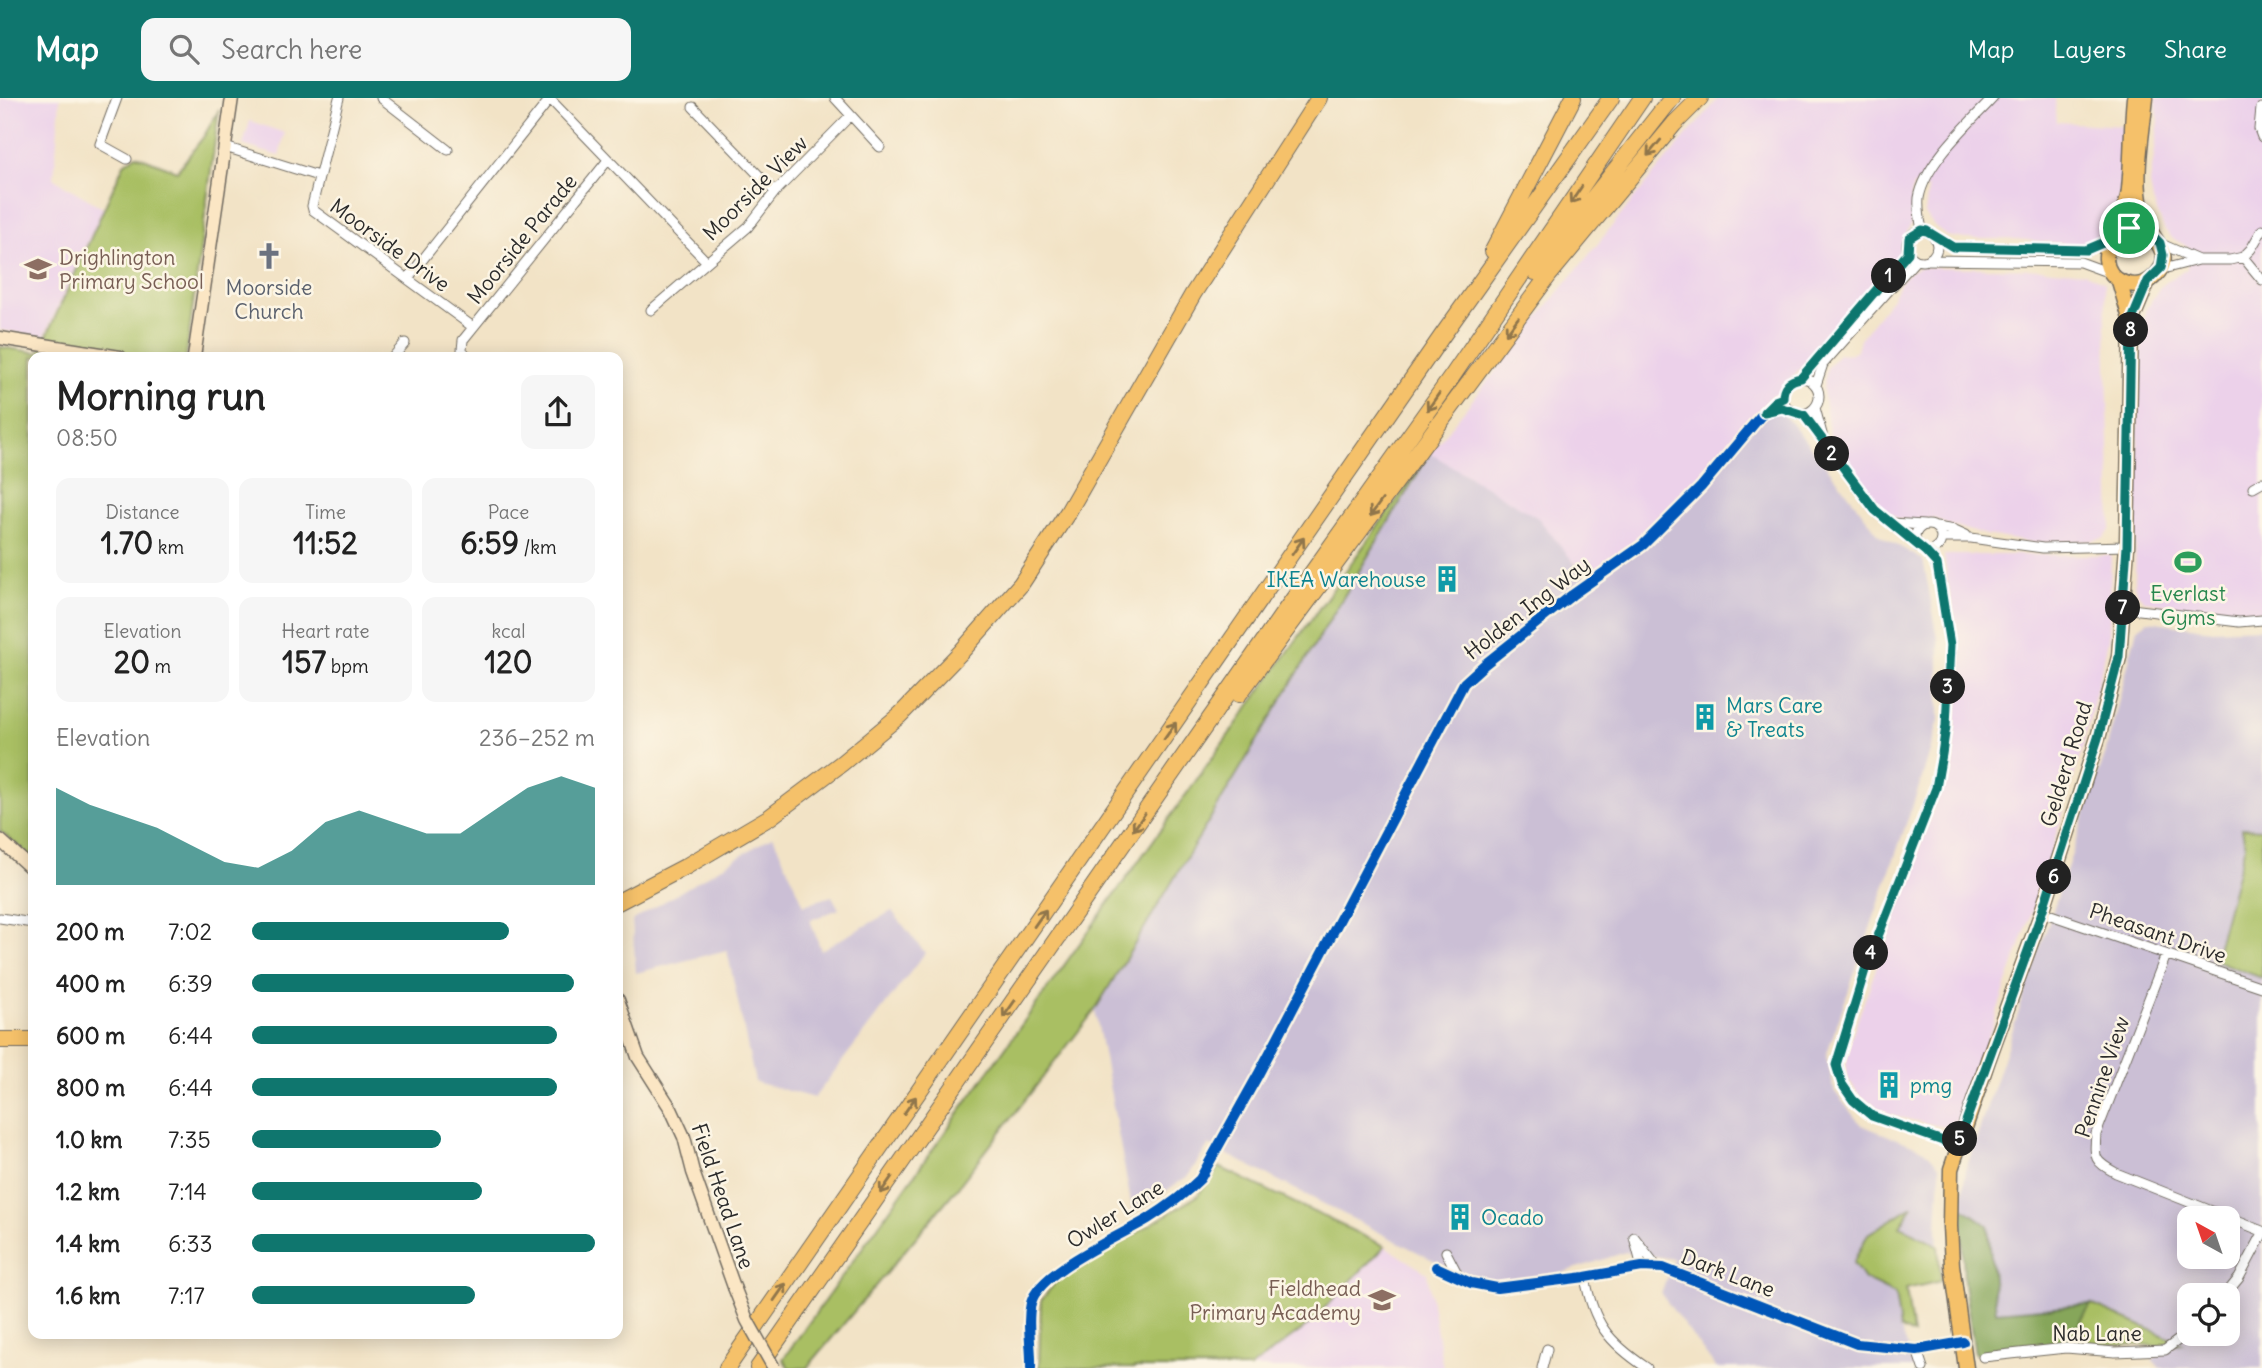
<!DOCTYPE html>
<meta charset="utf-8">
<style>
body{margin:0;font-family:Delius,sans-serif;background:#f6f6f6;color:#222;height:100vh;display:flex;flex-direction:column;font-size:26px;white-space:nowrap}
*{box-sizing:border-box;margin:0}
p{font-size:23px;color:#767676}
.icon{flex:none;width:38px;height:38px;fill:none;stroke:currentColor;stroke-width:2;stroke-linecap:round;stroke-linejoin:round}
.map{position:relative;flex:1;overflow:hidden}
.drawer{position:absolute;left:28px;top:254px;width:595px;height:987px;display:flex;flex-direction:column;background:#fff;border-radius:14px;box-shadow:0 4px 18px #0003}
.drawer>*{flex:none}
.needle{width:46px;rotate:320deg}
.fabs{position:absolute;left:2177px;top:1108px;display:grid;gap:14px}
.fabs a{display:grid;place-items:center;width:63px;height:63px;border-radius:14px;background:#fff;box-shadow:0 4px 18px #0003;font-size:35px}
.pin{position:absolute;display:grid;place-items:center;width:60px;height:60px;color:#fff;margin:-30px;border:4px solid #fff;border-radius:50%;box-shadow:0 2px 7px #0007}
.km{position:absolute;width:35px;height:35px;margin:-18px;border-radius:50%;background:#222;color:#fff;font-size:19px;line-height:35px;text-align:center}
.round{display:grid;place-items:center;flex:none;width:74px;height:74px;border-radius:14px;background:#f6f6f6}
.summary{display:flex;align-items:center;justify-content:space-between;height:119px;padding:0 28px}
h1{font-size:38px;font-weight:800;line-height:52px}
.metrics{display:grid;grid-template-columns:repeat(3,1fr);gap:10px;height:119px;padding:7px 28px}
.metrics div{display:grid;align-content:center;border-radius:14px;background:#f6f6f6;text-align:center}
.metrics b{font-size:30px;font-weight:800}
.metrics small{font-size:19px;font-weight:400}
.metrics p{font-size:19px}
.chart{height:196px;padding:14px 28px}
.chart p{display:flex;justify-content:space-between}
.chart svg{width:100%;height:126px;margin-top:7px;fill:#0f766e;opacity:.7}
ul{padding:0 28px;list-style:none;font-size:23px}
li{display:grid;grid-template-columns:112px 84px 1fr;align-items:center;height:52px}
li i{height:18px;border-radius:9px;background:#0f766e}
header{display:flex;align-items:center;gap:42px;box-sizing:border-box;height:98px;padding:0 35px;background:#0f766e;color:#fff}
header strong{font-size:33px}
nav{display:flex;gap:38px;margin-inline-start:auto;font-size:24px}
.search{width:490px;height:63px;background:#f6f6f6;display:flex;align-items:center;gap:18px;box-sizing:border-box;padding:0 24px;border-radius:14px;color:#767676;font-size:26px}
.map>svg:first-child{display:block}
</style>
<header>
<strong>Map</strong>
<div class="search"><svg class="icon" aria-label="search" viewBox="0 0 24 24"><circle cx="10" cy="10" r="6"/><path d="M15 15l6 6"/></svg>Search here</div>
<nav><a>Map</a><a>Layers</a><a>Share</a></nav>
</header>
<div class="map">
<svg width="2262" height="1270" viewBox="0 0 2262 1270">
<rect width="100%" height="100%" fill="#fcf5e5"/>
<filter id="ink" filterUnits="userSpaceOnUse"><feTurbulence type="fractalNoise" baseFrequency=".0143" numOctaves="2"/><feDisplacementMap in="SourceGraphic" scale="14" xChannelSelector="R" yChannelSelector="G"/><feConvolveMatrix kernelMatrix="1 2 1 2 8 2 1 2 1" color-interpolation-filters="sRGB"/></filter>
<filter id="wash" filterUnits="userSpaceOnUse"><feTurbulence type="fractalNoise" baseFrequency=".00686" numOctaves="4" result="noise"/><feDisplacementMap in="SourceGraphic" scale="28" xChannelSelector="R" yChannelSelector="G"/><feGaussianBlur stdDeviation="1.57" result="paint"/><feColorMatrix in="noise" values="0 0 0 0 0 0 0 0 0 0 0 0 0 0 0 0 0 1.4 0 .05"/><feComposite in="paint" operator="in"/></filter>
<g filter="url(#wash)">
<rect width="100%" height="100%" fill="#f2e3c6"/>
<!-- built -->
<path fill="#ecd1ea" d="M0 0H60L54 81 103 110 44 239 0 232Z
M1719 0H2055L2057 24 2122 28 2120 98 2108 129 2094 143 2078 147 2016 141H1966L1946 138 1933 126 1925 116 1928 91 1913 88 1911 100 1915 118 1905 138 1904 153 1849 216 1709 372 1639 443 1596 473 1581 469 1430 355 1649 82Z
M2155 0H2262V513L2247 517 2145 503 2138 496 2135 485 2139 289 2145 213 2160 189 2179 175 2187 172 2190 150 2172 140 2164 131 2153 103 2150 85 2159 23Z
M250 23 285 35 279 58 243 47Z
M1920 169 2042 171 2085 175 2105 184 2111 431 2104 440 2091 443 2034 445 1986 437 1945 426 1934 420 1913 423 1899 421 1878 408 1847 369 1829 335 1823 291 1827 270 1839 256H1851L1857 252 1860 241 1891 201 1898 188 1909 174Z
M1944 457H2111L2109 538 2082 653 2035 805 1960 1020 1945 1029 1893 1018 1867 1007 1847 980 1846 954 1938 698 1954 640 1957 555Z
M1385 1148 1427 1175 1443 1270H1250L1306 1229Z"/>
<!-- industrial -->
<path fill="#cbbfd5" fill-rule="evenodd" d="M1771 301 1836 380 1879 437 1923 462 1939 545V622L1924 674 1826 958 1835 994 1861 1027 1925 1052 1940 1069 1937 1132 1938 1148 1900 1128 1912 1110 1864 1181 1895 1196 1900 1230 1916 1270H1716L1661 1196 1674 1161 1626 1154 1556 1177 1501 1184 1470 1178 1439 1165 1209 1047 1188 1078 1133 1115 1095 912 1430 355 1538 420 1589 483 1652 438Z
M2148 523 2212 532 2262 530V731L2243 730 2245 747 2214 862 2262 878V1270H2160L2152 1261 2180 1245 2091 1206 1996 1214 1988 1127 1961 1109 1966 1071 2105 657 2137 531ZM2189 1120H2228V1158H2189ZM2189 1197H2228V1236H2189Z
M773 738 804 807 832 798 839 811 810 822 821 852 892 813 925 855 814 1000 755 984 727 852 636 875 632 823Z"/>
<!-- green -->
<path fill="#a9bf64" stroke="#6a7548" stroke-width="2" d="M219 12 186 259H33V760L0 733V249L39 255 124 66 136 57 177 73 204 38Z
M1430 355 1095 912 957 1090 807 1270H789L783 1261Z
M2242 730 2262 731V880L2214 862 2245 747Z
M1219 1069 1385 1148 1306 1229 1250 1270H1039L1041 1202 1055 1185 1197 1098Z
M1913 1108 1900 1128 1938 1148 1941 1183 1906 1191 1913 1237 1900 1230 1895 1196 1864 1181 1853 1165 1868 1136Z
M2091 1206 2181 1245 2163 1248 2068 1244Z"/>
<!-- forest -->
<path fill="#86a65a" stroke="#586842" stroke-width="2" d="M1961 1109 1988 1127 1996 1214 2091 1206 2068 1244 1975 1256 1964 1186Z"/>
</g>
<g filter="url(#ink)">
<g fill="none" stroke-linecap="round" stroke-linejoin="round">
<defs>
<path id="street" d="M117 0 100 46 127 61
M339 0 312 108 313 112 473 229
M381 0 448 52
M549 0 706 163
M835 0 880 49
M693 9 775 94
M2261 10 2259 31 2262 39
M225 49 318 78
M1922 132C1920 122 1918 111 1919 100 1925 65 1969 26 1993 0
M1907 148a15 15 0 1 1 30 0a15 15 0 1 1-30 0Z
M1935 139 1953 149 2086 152 2112 141
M2159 145 2198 162
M2243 159 2262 182
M1929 162 2080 164 2110 175
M2159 172 2198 162H2230L2243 159 2251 151 2262 132
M408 180 550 1
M651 212 748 129 775 94 850 18
M393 259 405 245
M468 259 462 252 463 242 608 62
M1783 298a18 18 0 1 1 36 0a18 18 0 1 1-36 0Z
M1801 280 1908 155
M1816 287 1823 266 1916 162
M1815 310 1822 336
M1804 317 1875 412 1916 445
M2253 389 2262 384
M1891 425 1924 427
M1915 440a13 13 0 1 1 26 0a13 13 0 1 1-26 0Z
M1936 429 1955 432 1966 437
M1942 440H1971L2043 450 2127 448
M1925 453 1933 460 1938 472 1950 547 1946 628 1942 656 1935 690 1866 869 1837 966 1842 986 1853 1002 1872 1018 1957 1048
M2123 510 2239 524 2262 522
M2042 814 2262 889
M0 820 33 825
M2166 857 2096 1036C2094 1061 2094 1063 2116 1075L2262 1133
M1446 1154 1458 1177
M1436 1169 1471 1185 1497 1190 1585 1179 1642 1169 1663 1170 1857 1246 1917 1252 1963 1244
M1642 1169 1634 1139 1658 1170
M1585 1179C1593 1225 1608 1244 1647 1270
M2225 1197 2239 1180 2262 1137
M1917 1252 1923 1270
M1983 1259 2066 1250 2115 1254 2165 1252 2189 1234
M1031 1270C1032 1249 1026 1226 1031 1205 1039 1173 1120 1138 1148 1121 1167 1109 1185 1096 1200 1081L1258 977 1464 585 1485 566 1572 497 1643 447 1701 389 1764 314 1775 303 1782 300
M1542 1270 1547 1251"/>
<path id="secondary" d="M0 240 120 259
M194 259 232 0
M0 742 33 772
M618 902 638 959 671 1011 684 1039 693 1074 734 1189"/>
<path id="primary" d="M2134 0C2131 30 2132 61 2129 91 2128 103 2123 116 2120 127 2116 140 2105 147 2106 161 2108 185 2137 195 2154 179 2174 160 2158 148 2150 132 2146 125 2143 115 2141 107 2134 78 2143 30 2146 0
M2117 135 2136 130 2150 135
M2119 183 2131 224
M1966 1270 1952 1167 1950 1128 1951 1071 1988 962 2042 814 2098 640 2119 559 2127 448 2131 224 2148 183"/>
<path id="highway" d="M1493 153 1573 0
M1535 174 1672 0
M1239 596 1549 177 1674 26 1700 0
M618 804 685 769 770 719 842 665 900 617 961 554 1021 486 1068 414 1193 196 1319 0
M0 942H33
M727 1270 1442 238 1611 0
M758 1270 1285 513 1453 277 1642 0"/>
</defs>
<!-- street casing -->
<use href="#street" stroke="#716b61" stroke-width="11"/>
<!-- secondary casing -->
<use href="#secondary" stroke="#716b61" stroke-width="15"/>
<!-- primary casing -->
<use href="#primary" stroke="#716b61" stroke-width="17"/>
<!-- highway casing -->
<use href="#highway" stroke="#716b61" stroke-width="18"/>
<!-- street -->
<use href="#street" stroke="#fff" stroke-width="9"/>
<!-- secondary -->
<use href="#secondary" stroke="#fbe6c4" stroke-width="12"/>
<!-- primary -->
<use href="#primary" stroke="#f5c16b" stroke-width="14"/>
<!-- highway -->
<use href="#highway" stroke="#f5c16b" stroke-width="16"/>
<defs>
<path id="secondary-bridge" d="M734 1189 747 1222 774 1270"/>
</defs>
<!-- secondary-bridge casing -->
<use href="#secondary-bridge" stroke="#716b61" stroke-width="15" stroke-linecap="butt"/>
<!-- secondary-bridge -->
<use href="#secondary-bridge" stroke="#fbe6c4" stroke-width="12"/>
<defs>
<path id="cycleway" d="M1925 453 1933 460 1938 472 1950 547 1946 628 1942 656 1935 690 1866 869 1837 966 1842 986 1853 1002 1872 1018 1957 1048
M1436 1169 1471 1185 1497 1190 1585 1179 1642 1169 1663 1170 1857 1246 1917 1252 1963 1244
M1031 1270C1032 1249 1026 1226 1031 1205 1039 1173 1120 1138 1148 1121 1167 1109 1185 1096 1200 1081L1258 977 1464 585 1485 566 1572 497 1643 447 1701 389 1764 314 1775 303 1782 300"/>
</defs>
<!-- cycleway casing -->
<use href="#cycleway" stroke="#fcf5e5" stroke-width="15"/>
<!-- cycleway -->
<use href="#cycleway" stroke="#0057b8" stroke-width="10"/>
</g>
<!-- one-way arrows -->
<defs><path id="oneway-shaft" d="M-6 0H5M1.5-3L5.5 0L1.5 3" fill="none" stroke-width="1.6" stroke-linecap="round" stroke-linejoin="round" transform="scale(1.75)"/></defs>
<g stroke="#90764b">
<use href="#oneway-shaft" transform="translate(1654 50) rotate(130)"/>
<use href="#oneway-shaft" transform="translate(1576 97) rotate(124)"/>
<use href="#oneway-shaft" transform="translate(1512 228) rotate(127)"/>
<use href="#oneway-shaft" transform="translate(1433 304) rotate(125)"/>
<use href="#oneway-shaft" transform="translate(1376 410) rotate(126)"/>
<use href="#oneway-shaft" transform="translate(1298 448) rotate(-55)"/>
<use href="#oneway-shaft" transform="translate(1170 633) rotate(-55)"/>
<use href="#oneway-shaft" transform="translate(1139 724) rotate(125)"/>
<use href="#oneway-shaft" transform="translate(1040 820) rotate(-55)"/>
<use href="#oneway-shaft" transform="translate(1009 911) rotate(125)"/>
<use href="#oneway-shaft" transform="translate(910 1007) rotate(-55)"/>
<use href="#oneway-shaft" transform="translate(886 1087) rotate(125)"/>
<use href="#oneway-shaft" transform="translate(780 1194) rotate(-55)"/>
</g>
</g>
<g fill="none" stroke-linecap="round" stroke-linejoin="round" filter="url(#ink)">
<defs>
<path id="route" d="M2129 130H2136L2150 135 2160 145 2163 157 2161 170 2148 183 2131 224 2127 448 2119 559 2098 640 2042 814 1957 1048 1872 1018 1853 1002 1842 986 1836 967 1866 869 1936 690 1942 656 1946 628 1950 547 1937 466 1925 453 1875 412 1804 317 1782 310 1764 314 1775 303 1783 300C1783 288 1789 282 1801 280L1908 155 1909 140 1922 132 1927 133 1953 149 2086 152 2112 141 2117 135Z"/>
</defs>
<!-- route casing -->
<use href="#route" stroke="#fff" stroke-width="14"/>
<!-- route -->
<use href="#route" stroke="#0f766e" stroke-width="9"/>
</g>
<!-- icons -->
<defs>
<symbol id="church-bare" viewBox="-9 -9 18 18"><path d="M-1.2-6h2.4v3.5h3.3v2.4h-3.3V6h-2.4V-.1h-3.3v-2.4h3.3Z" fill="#6b7280" stroke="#fcf5e5" stroke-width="2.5" paint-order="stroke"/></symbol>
<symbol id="school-bare" viewBox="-9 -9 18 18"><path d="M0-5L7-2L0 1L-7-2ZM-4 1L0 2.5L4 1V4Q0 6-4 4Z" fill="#8d6e63" stroke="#fcf5e5" stroke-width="2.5" paint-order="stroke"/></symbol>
<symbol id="stadium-bare" viewBox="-9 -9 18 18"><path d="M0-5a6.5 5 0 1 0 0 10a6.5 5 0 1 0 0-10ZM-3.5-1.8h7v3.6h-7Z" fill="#2e9e5b" stroke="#fcf5e5" stroke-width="2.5" paint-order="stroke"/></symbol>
<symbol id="building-bare" viewBox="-9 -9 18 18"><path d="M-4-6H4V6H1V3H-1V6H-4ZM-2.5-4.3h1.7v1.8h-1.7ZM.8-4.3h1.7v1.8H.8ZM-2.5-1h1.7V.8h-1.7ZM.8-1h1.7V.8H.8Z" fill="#0f9aa8" stroke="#fcf5e5" stroke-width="2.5" paint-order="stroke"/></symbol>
</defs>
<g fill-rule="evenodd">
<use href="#church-bare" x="250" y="139" width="38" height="38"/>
<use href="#school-bare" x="19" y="152" width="38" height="38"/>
<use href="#stadium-bare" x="2169" y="445" width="38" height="38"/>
<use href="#building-bare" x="1428" y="462" width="38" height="38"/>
<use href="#building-bare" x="1686" y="600" width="38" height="38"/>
<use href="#building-bare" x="1870" y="968" width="38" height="38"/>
<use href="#building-bare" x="1441" y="1100" width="38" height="38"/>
<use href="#school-bare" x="1363" y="1183" width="38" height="38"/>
</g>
<g text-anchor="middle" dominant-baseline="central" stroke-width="5" stroke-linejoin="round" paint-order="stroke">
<!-- street labels -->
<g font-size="21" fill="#2b2b2b" stroke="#fcf5e5">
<text transform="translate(755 90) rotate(-45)">Moorside View</text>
<text transform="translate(522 141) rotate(-51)">Moorside Parade</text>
<text transform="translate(390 147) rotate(36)">Moorside Drive</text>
<text transform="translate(1527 510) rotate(-38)">Holden Ing Way</text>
<text transform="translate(2066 666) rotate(-73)">Gelderd Road</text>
<text transform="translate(2158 835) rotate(19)">Pheasant Drive</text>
<text transform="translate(2102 979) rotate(-71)">Pennine View</text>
<text transform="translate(723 1098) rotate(71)">Field Head Lane</text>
<text transform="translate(1115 1116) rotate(-32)">Owler Lane</text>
<text transform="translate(1728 1175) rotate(21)">Dark Lane</text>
<text x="2097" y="1235">Nab Lane</text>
</g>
<!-- education labels -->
<g font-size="21" fill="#785e54" stroke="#fcf5e5" text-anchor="start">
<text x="59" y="159">Drighlington<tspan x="59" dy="24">Primary School</tspan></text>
<text x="1361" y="1190" text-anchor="end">Fieldhead<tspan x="1361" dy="24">Primary Academy</tspan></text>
</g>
<!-- worship labels -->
<g font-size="21" fill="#5b616d" stroke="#fcf5e5">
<text x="269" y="189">Moorside<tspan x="269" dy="24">Church</tspan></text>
</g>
<!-- culture labels -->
<g font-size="21" fill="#0d838f" stroke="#fcf5e5" text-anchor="start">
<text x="1426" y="481" text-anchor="end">IKEA Warehouse</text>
<text x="1726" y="607">Mars Care<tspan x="1726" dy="24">&amp; Treats</tspan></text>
<text x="1910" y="987">pmg</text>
<text x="1481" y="1119">Ocado</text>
</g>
<!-- leisure labels -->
<g font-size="21" fill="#27864d" stroke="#fcf5e5">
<text x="2188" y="495">Everlast<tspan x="2188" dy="24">Gyms</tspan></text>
</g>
</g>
</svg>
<div class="fabs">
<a><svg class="needle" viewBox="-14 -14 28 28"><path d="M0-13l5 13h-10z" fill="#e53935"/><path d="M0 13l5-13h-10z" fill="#767676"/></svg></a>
<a><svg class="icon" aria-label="locate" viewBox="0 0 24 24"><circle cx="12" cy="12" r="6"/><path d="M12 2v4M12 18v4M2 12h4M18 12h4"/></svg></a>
</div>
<div class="pin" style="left:2129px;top:130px;background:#1e9e55"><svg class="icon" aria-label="arrive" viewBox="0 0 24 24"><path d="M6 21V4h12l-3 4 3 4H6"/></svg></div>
<b class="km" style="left:1889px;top:178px">1</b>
<b class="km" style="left:1832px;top:356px">2</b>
<b class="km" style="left:1948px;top:589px">3</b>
<b class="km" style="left:1871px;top:855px">4</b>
<b class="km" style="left:1960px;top:1041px">5</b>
<b class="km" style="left:2054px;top:779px">6</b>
<b class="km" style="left:2123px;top:510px">7</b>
<b class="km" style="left:2131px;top:232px">8</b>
<section class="drawer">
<div class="summary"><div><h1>Morning run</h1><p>08:50</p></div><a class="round"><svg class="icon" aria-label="share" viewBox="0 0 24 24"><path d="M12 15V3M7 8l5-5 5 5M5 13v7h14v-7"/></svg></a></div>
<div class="metrics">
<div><p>Distance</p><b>1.70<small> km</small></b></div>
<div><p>Time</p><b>11:52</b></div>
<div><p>Pace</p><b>6:59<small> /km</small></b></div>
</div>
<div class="metrics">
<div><p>Elevation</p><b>20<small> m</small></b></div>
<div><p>Heart rate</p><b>157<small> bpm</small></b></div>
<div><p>kcal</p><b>120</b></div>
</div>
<div class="chart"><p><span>Elevation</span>236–252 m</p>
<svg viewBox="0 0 160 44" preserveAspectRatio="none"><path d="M0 44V10L10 16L20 20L30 24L40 30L50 36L60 38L70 32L80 22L90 18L100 22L110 26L120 26L130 18L140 10L150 6L160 10V44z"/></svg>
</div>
<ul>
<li><b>200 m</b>7:02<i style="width:75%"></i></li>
<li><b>400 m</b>6:39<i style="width:94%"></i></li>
<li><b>600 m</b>6:44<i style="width:89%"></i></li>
<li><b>800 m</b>6:44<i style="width:89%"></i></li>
<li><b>1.0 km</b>7:35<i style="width:55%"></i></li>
<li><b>1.2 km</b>7:14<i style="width:67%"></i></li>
<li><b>1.4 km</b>6:33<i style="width:100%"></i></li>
<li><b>1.6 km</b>7:17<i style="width:65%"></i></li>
</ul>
</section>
</div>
